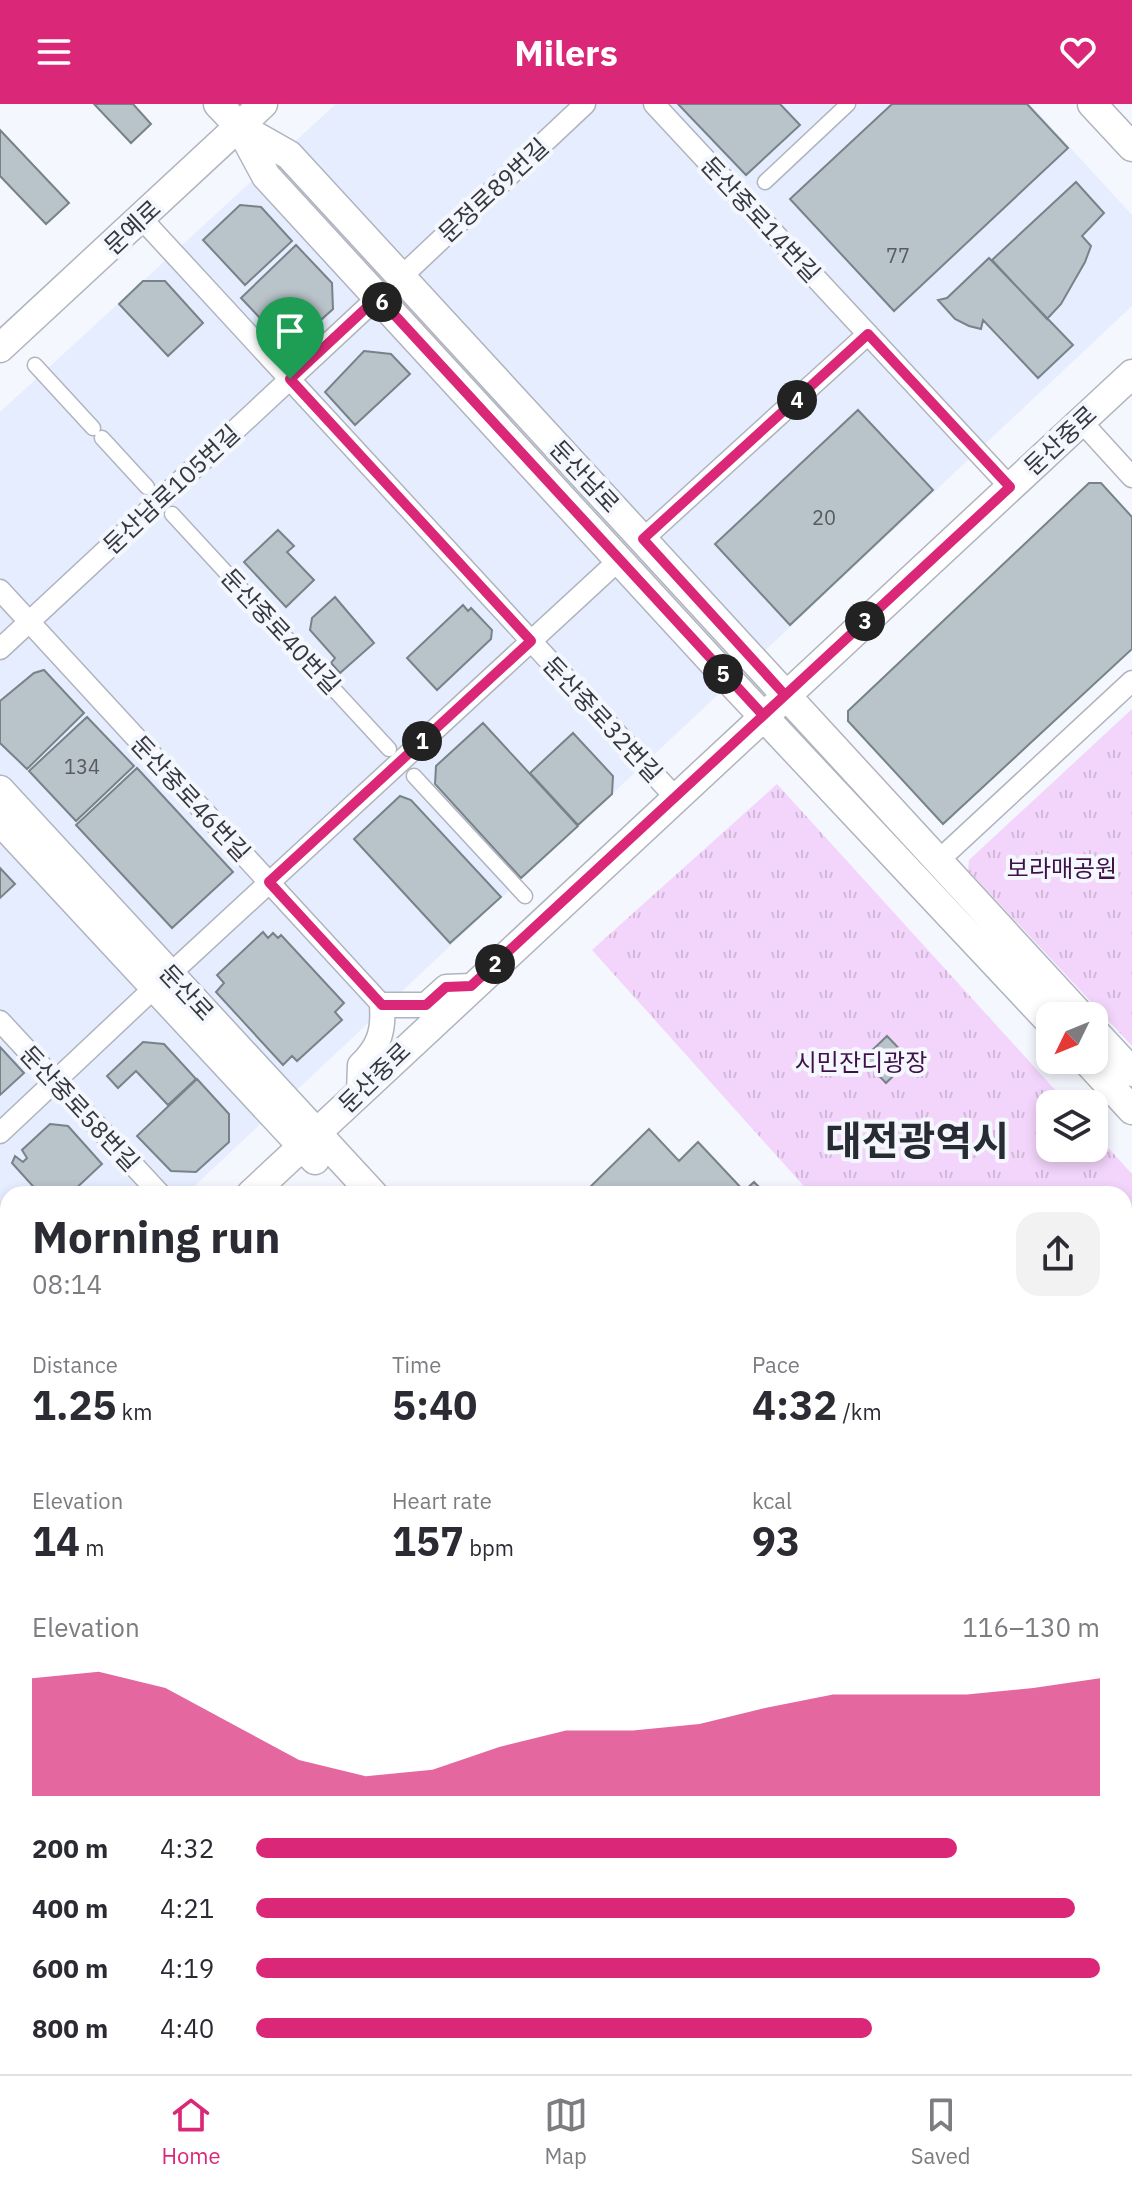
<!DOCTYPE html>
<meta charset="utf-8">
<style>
body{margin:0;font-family:"IBM Plex Sans","Noto Sans KR",sans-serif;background:#f2f2f3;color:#2b2b33;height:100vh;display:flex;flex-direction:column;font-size:30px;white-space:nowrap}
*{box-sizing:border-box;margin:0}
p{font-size:26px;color:#7c7c81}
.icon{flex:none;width:44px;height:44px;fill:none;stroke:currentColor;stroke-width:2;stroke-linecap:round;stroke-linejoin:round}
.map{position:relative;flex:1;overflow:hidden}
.side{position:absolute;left:0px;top:1082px;width:1132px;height:888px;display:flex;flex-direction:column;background:#fff;border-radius:24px 24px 0 0;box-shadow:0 4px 12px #0003}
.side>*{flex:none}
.needle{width:52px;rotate:227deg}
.buttons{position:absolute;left:1036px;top:898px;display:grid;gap:16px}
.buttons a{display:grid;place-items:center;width:72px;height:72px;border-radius:16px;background:#fff;box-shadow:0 4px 12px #0003;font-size:40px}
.pin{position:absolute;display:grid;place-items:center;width:68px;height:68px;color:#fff;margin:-82px -34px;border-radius:50% 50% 50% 0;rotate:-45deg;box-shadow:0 0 8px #0007}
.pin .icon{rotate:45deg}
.km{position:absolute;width:40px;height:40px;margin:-20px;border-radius:50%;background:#222;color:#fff;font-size:22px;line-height:40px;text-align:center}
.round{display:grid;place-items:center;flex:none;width:84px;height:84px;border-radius:24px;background:#f2f2f3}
.summary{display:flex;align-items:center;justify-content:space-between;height:136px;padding:0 32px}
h1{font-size:44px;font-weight:800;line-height:60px}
.figures{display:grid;grid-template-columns:repeat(3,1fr);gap:12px;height:136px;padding:8px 32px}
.figures div{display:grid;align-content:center}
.figures b{font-size:40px;font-weight:800}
.figures small{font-size:22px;font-weight:400}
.figures p{font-size:22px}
.chart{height:224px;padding:16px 32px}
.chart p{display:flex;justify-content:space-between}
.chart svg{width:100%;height:144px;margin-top:8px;fill:#db2777;opacity:.7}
ul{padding:0 32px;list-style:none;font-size:26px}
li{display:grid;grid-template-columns:128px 96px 1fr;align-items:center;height:60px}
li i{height:20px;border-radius:10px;background:#db2777}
header{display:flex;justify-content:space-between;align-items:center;height:104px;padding:0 32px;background:#db2777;color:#fff;font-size:36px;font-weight:800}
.tabs{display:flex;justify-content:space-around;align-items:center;height:112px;border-top:2px solid #e1e1e2;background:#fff;font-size:22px;color:#7c7c81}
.tabs a{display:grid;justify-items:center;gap:4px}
.tabs .selected{color:#db2777}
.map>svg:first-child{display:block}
</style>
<header><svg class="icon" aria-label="menu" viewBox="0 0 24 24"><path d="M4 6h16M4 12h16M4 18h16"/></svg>Milers<svg class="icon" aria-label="heart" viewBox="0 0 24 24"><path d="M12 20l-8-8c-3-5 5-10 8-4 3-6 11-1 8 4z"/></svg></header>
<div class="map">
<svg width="1132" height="1970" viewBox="0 0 1132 1970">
<defs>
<pattern id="park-tufts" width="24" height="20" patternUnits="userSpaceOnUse" patternTransform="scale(2)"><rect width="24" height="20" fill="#f3d5fb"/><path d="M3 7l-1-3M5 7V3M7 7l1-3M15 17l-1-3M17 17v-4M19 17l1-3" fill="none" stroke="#d1b8d8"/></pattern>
</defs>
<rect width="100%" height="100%" fill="#f5f7fe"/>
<!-- built -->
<path fill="#e5edfe" d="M336 0H1030L1132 111V202L186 1090H8V1258L0 1265V308Z
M1124 1940 1132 1949V1970H607L616 1962H1124Z"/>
<!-- park -->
<path fill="url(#park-tufts)" d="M1132 605V942L968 766 969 756Z
M777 680 1068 1000H1050V1044H1094V1028L1132 1070V1366L1124 1374V1090H811L592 846Z
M8 1852V1948L0 1956V1860Z"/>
<!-- building -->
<path fill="#b9c3ca" stroke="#788289" stroke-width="2" d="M94 0H133L151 20 131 39Z
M678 0H780L800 21 746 71Z
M892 0H1027L1068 44 894 207 790 95Z
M0 26 69 99 46 120 0 72Z
M1076 78 1104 109 1082 132 1091 142 1085 158 1061 200 1047 215 992 156Z
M240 101 261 103 292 137 245 181 203 136Z
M296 141 332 179 333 205 300 235 279 234 241 194Z
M989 154 1073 241 1038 274 983 216 981 225 969 222 955 215 938 196 947 194Z
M143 177H165L203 219 168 252 119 200Z
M364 247 391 250 410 270 355 321 325 288Z
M858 306 933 386 790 521 715 440Z
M1089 379H1101L1132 413V545L943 720 848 617V607Z
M278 426 294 442 287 448 314 476 286 503 244 458Z
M335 493 374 539 340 569 331 559 335 554 310 526 312 514Z
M463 501 468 507 471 504 492 526 491 535 437 586 407 554Z
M44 566 84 609 27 665 0 639V597L34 569Z
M87 613 134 662 76 717 29 667Z
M483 619 578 722 521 774 435 680 436 662Z
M573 629 613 672 612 690 578 721 530 669Z
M137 664 233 768 172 824 76 721Z
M400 692 411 696 501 793 450 839 354 735Z
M0 764 15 780 0 794Z
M263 828 268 834 273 829 278 834 281 831 344 899 335 908 342 916 297 957 292 952 283 961 216 888 224 879 217 871Z
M887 932 910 956 886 979 863 955Z
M143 938 164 940 196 975 168 1001 136 967 118 984 107 972Z
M0 943 24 969 0 991Z
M197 975 229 1010V1038L196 1068 171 1067 137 1032Z
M50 1020 68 1022 102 1060 70 1090H40L12 1059 15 1052 23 1058 27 1054 22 1046Z
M649 1025 679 1057 698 1038 744 1087 754 1078 766 1090H583Z
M0 1199 8 1207V1248L0 1256Z
M0 1466 8 1473V1589L0 1580Z
M166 1962H227L234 1970H174Z
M372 1962H434L442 1970H380Z
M643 1962H721L728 1970H651Z"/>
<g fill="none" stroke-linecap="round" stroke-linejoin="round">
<defs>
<path id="pedestrian" d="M765 78 848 0
M35 261 93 324
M102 334 147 383
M172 410 389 645
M414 672 525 792"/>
<path id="minor" d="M654 0 1010 383
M142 115 675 693
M401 173 585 0
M1081 317 1132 373
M643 435 868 230
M0 486 382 901
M0 545 378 193
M938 757 1132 577
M170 870 619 456
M0 917 160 1090
M0 1029 154 884
M1124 1613 1132 1622
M1124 1738 1132 1731
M298 1962 305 1970
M602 1962 610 1970
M866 1962 874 1970
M1000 1962 1007 1970"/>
<path id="tertiary" d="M359 989 360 961C379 943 384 927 382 901H426L446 883 471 882
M0 1642 8 1651
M0 1826 8 1818
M1124 1899 1132 1908
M1124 1927 1132 1935
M12 1970 21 1962"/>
<path id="secondary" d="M218 0 239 22 266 72 731 578 1050 918
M1092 0 1132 43
M240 23 289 51 1081 912
M0 244 263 0
M0 686 373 1090
M0 717 315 1056
M1094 927 1132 968
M1086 956 1132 1006
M251 1090 1132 270
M0 1321 8 1313
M1124 1448 1132 1441
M559 1970 568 1962"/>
</defs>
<!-- pedestrian casing -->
<use href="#pedestrian" stroke="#b0b4be" stroke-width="17"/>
<!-- minor casing -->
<use href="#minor" stroke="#b0b4be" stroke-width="23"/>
<!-- tertiary casing -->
<use href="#tertiary" stroke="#b0b4be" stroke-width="27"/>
<!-- secondary casing -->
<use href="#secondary" stroke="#b0b4be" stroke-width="31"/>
<!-- pedestrian -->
<use href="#pedestrian" stroke="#fff" stroke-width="14"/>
<!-- minor -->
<use href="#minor" stroke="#fff" stroke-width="20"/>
<!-- tertiary -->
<use href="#tertiary" stroke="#fff" stroke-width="24"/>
<!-- secondary -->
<use href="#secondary" stroke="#fff" stroke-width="28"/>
</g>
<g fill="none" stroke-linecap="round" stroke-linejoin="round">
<defs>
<path id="route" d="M290 275 531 537 269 778 382 901H426L446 883 471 882 1010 383 868 230 643 435 785 591 763 611 378 193 290 275"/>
</defs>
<!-- route casing -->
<use href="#route" stroke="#fff" stroke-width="16"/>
<!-- route -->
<use href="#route" stroke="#db2777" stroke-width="10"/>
</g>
<g text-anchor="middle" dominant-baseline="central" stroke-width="8" stroke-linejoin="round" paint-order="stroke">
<!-- number labels -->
<g font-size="20" fill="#575b60">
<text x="898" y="151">77</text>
<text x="824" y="413">20</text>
<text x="82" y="662">134</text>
</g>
<!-- street labels -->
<g font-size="24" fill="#36383c" stroke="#f5f7fe">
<text transform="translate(493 86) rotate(-43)">문정로89번길</text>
<text transform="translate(761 115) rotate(47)">둔산중로14번길</text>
<text transform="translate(132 123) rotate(-43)">문예로</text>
<text transform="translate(1060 336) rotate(-43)">둔산중로</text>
<text transform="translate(585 372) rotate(47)">둔산남로</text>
<text transform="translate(171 385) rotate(-43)">둔산남로105번길</text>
<text transform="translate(281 527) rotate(47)">둔산중로40번길</text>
<text transform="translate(603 615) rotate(47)">둔산중로32번길</text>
<text transform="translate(191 694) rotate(47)">둔산중로46번길</text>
<text transform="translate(187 888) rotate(47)">둔산로</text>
<text transform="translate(374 973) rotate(-44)">둔산중로</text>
<text transform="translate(80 1004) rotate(47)">둔산중로58번길</text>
</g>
<!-- park labels -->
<g font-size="24" fill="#3e1149" stroke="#f5f7fe">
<text x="1062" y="764">보라매공원</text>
<text x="861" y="958">시민잔디광장</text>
</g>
<!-- town labels -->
<g font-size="40" font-weight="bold" fill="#282b33" stroke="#f5f7fe">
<text x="917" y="1036">대전광역시</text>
</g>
</g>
</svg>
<div class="buttons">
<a><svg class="needle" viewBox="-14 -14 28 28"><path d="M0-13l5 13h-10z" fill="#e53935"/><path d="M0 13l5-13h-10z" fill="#7c7c81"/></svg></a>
<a><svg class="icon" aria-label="layers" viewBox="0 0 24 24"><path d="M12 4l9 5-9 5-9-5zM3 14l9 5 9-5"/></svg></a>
</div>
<div class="pin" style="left:290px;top:275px;background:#1e9e55"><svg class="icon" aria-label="arrive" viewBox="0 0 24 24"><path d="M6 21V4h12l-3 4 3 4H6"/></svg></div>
<b class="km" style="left:422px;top:637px">1</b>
<b class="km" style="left:495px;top:860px">2</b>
<b class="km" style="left:865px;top:517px">3</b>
<b class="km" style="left:797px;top:296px">4</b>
<b class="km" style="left:723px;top:570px">5</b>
<b class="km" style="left:382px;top:198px">6</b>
<section class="side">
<div class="summary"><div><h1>Morning run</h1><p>08:14</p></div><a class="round"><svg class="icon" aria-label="share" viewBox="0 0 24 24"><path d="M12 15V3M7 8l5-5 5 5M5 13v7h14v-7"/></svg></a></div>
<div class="figures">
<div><p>Distance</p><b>1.25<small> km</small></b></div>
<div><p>Time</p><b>5:40</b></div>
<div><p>Pace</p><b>4:32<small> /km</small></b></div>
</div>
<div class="figures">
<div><p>Elevation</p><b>14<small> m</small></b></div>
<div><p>Heart rate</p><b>157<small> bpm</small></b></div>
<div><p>kcal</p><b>93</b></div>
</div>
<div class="chart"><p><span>Elevation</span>116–130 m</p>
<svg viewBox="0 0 160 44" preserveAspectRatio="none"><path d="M0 44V8L10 6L20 11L30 22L40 33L50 38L60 36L70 29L80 24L90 24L100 22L110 17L120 13L130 13L140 13L150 11L160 8V44z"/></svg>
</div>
<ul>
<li><b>200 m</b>4:32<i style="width:83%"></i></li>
<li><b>400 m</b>4:21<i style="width:97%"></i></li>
<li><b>600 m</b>4:19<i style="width:100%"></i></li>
<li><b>800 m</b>4:40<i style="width:73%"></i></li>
</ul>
</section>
</div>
<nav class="tabs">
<a class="selected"><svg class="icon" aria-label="home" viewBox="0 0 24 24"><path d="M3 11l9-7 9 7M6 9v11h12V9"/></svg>Home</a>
<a><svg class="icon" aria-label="map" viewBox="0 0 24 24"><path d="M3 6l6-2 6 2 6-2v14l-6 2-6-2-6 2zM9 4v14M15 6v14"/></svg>Map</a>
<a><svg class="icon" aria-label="saved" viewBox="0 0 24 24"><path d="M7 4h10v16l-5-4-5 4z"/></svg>Saved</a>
</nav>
